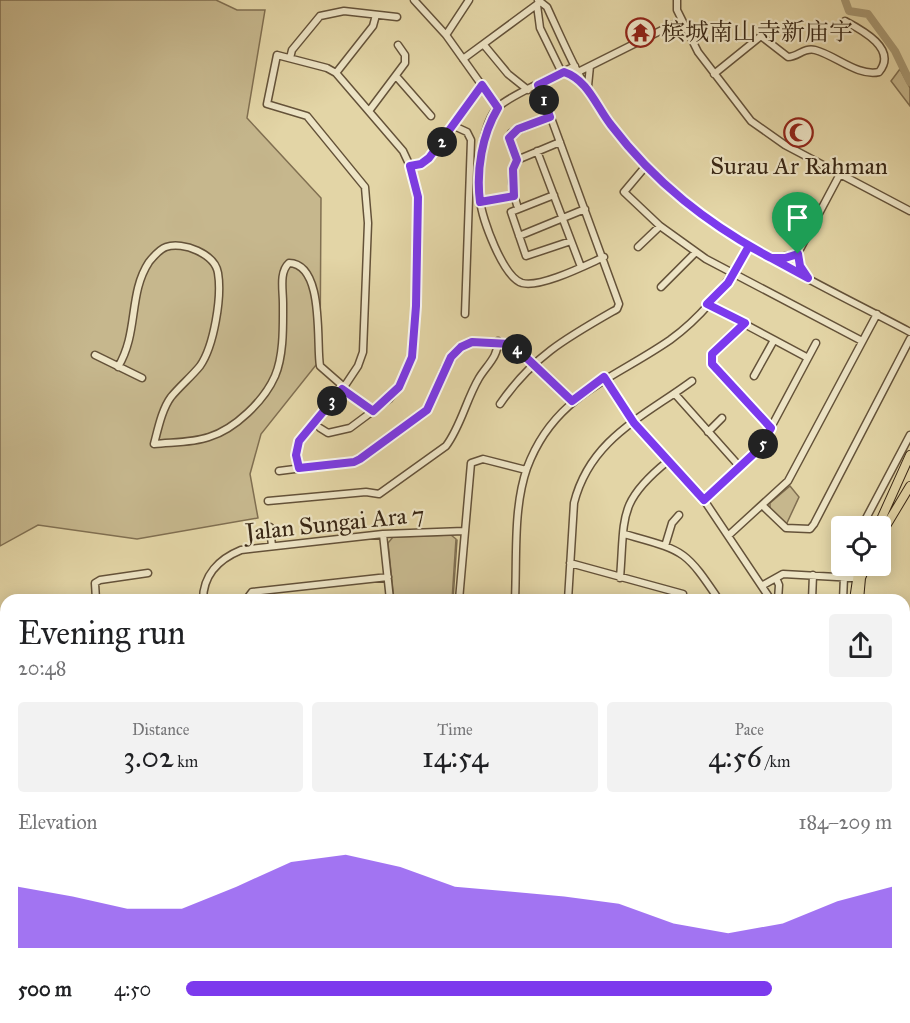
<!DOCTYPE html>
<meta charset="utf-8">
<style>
body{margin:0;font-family:"IM FELL Great Primer","Noto Serif SC",serif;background:#f2f2f2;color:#202124;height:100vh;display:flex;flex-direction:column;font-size:22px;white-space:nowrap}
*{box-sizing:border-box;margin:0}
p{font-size:20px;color:#757577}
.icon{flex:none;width:33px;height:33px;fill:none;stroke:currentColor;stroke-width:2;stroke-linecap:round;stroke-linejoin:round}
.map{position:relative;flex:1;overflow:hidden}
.side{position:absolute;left:0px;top:594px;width:910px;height:429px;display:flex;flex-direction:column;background:#fff;border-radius:18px 18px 0 0;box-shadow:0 3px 15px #0003}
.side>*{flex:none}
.buttons{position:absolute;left:831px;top:516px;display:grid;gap:12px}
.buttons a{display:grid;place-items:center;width:60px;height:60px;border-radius:6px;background:#fff;box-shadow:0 3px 15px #0003;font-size:30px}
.pin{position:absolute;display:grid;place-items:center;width:51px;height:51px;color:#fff;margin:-62px -26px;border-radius:50% 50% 50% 0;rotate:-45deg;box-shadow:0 0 6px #0007}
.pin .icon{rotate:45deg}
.km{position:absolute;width:30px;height:30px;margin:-15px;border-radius:50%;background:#222;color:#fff;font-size:16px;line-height:30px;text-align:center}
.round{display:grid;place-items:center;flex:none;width:63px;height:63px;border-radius:6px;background:#f2f2f2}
.headline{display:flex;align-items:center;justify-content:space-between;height:102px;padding:0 18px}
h1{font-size:33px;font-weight:600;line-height:45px}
.figures{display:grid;grid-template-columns:repeat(3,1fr);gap:9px;height:102px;padding:6px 18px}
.figures div{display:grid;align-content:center;border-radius:6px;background:#f2f2f2;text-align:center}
.figures b{font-size:30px;font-weight:600}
.figures small{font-size:16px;font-weight:400}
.figures p{font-size:16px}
.chart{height:168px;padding:12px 18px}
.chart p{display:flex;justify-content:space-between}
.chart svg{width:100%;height:108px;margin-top:6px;fill:#7c3aed;opacity:.7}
ul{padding:0 18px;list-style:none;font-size:20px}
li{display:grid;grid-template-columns:96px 72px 1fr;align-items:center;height:45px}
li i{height:15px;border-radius:8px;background:#7c3aed}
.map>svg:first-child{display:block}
</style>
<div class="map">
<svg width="910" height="1023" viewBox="0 0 910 1023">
<rect width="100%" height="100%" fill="#e3d5a6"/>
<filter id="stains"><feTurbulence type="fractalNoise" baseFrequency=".00333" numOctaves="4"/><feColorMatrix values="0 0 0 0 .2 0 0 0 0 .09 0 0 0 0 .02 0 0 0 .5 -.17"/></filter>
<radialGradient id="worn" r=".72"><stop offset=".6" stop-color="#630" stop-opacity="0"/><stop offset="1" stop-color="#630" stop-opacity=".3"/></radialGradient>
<!-- green -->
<path fill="#c6b78d" stroke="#806f51" stroke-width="1.5" d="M0 0H216L237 10H265L247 118 321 198 320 360 261 434 250 474 258 518 137 539 38 525 0 546Z
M900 69 910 88V106L891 81Z
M790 486 799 497 786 525 770 510V503Z
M451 535 456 539 452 600H394L388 543 393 537Z
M6 758V1017H69L68 1023H0V759Z
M680 1017H714L718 1023H680L678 1020Z"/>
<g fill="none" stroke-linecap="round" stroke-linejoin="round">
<!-- stream -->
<path stroke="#7c6c4f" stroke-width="1.5" d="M453 600 457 540
M0 780 6 779"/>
<!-- river -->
<path stroke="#a99a75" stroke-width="8" d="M845 0 849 11 868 14 895 51 910 82
M904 880 910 879"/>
<defs>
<path id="minor" d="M414 0 446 35 498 108
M538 0 547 7C564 44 580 82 604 116 678 222 799 273 910 332
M677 0V10L698 52 751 121 785 145 910 211
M537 5 540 28 562 73
M446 35 469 0
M484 45 508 74 528 90
M290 58 292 50 320 16 344 11 397 17
M463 59 539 3
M575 66C556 76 512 94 498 107 481 124 477 177 480 200 482 219 503 277 522 283 541 288 586 265 604 257
M564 72 582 83
M578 72 682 20
M336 73 373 26 376 15
M714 74 761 36 788 57C798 57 804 47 815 50 835 55 858 77 879 72 898 49 862 30 845 21
M396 76 431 116
M588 86 590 66
M369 111 405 63V55L398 45
M454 126 467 132 471 140 465 314
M537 151 581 267
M517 160C513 151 507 142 511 133L550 117
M410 166 421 164 429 158 482 85
M645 167 624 192 660 226 706 259 862 341
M554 195 511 212 526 256 571 241
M480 202 514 196
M517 205C512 189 509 176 517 160L560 142
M519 236 585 209
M638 247 660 226
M775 258 798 254 800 266 805 275
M790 268 840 174
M661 287 696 252
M707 304 808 358
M745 323 712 354V364L771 428
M95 355 142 378
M118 367C139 332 128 294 149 262 153 257 160 249 166 247 183 241 215 254 218 273 222 297 214 346 200 366 191 377 180 386 171 397 162 409 158 429 154 444 172 442 192 443 209 437 235 429 264 401 275 376 284 355 283 325 283 303 283 290 279 272 289 263 325 264 316 344 320 366L344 387
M754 376 774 340
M605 377 634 423 704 500 771 600
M342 389 373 411
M675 394 740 467
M500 404C533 356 568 337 617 309L619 304 539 85
M708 432 722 418
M299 468 296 455 299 441 344 387 358 366 363 352 368 223 365 187 307 116 267 104 277 55 327 68 336 73 403 151 410 166 418 197 416 306 412 357 399 387 389 399 350 428 328 433 320 428
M279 471 357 461 427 410 445 367 461 347 472 342 512 344 572 401
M704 500 760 448 816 343
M268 501 366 492 379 494 446 446C461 426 466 400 479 378 487 365 498 357 498 341
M762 505 786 528 810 529 814 524 910 339
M862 526 910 435
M270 527 272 546
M383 534 390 600
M624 534C684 551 684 548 719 600
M729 535 788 481 877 314
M665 546 672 523 679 515
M570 563 683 594
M843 577 844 566
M620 578C625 517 617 502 668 461
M776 578 779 585 778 600
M763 585 783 574 855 578
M96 600 95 583 100 580 148 573
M203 600C203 575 219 559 241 550L383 534 464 531
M246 600 252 592 388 577
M459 600 471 463 483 459 526 470
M515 600C517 558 513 508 527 468 554 395 612 380 670 340 703 316 730 281 749 246
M568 600 574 503C590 439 643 417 692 381
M812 600 813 575
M843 600 844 577
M904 650H910
M0 664 6 661
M0 719 6 715
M904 738H910
M904 777H910
M904 803H910
M910 981 906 999 910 1007
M140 1017 141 1023
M189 1017 190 1023
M237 1017 239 1023
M250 1017 251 1023
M366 1017 367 1023
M406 1017 407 1023
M446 1017 448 1023
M495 1017 501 1023
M557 1017 563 1023
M661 1017 670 1023
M755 1017 766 1023
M102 1023 128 1017
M340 1023 357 1017
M594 1023 600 1017
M740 1023 750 1017
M805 1023 807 1017"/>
<path id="major" d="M878 526 910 455
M880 536 910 486
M854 600 859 566
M859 600 861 578 866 566
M904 717H910
M904 726H910
M822 1023 824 1017"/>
</defs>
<!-- minor casing -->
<use href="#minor" stroke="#645239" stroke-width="9"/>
<!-- major casing -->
<use href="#major" stroke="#392715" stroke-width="10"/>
<!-- minor -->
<use href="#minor" stroke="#ede4c5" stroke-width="6"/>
<!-- major -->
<use href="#major" stroke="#e3d5a6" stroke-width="8"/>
</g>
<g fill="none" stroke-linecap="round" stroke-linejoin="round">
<defs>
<path id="route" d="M798 254 785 258H771C708 224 655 183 611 125 596 106 588 80 564 72L538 85 550 117 518 129 509 138 517 160 513 169 514 196 480 202C476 170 482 135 498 108L482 85 429 158 421 164 410 166 418 197 416 306 412 357 399 387 373 411 342 389 299 441 296 455 299 468 354 462 360 459 427 410 451 357 461 347 472 342 512 344 572 401 604 377 634 423 704 500 760 448 771 428 712 364V354L745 323 707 304 728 283 749 246 808 278 800 266 798 254"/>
</defs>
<!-- route casing -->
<use href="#route" stroke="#fff" stroke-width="12"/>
<!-- route -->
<use href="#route" stroke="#7c3aed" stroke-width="8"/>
</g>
<!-- icons -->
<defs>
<symbol id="temple-ring" viewBox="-11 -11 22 22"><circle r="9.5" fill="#ede4c5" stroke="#8f2418" stroke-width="1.5"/><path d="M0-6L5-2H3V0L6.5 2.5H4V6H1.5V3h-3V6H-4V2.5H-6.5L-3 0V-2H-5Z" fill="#8f2418"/></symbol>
<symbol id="mosque-ring" viewBox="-11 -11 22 22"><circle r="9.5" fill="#ede4c5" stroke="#8f2418" stroke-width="1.5"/><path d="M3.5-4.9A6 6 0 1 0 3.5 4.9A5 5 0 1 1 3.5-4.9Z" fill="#8f2418"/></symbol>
</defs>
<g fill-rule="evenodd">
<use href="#temple-ring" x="624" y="16" width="33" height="33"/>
<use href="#mosque-ring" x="782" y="116" width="33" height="33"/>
</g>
<g text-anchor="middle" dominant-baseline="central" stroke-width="4.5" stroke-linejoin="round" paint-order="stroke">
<!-- poi labels -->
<g font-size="24" fill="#392715" stroke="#ede4c5" text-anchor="start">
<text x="661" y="32">槟城南山寺新庙宇</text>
<text x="799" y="166" text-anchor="middle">Surau Ar Rahman</text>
</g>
<!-- street labels -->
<g font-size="24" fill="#392715" stroke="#ede4c5">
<text transform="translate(335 523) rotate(-6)">Jalan Sungai Ara 7</text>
</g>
</g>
<rect width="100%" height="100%" filter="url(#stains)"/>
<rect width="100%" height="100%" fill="url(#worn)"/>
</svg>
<div class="buttons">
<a><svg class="icon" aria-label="locate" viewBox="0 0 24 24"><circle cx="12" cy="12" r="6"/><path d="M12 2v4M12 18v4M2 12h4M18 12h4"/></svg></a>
</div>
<div class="pin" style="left:798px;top:254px;background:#1e9e55"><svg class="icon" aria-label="arrive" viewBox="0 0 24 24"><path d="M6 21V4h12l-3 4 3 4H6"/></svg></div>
<b class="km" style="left:544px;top:100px">1</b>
<b class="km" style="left:442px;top:142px">2</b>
<b class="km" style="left:332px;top:401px">3</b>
<b class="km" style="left:517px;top:349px">4</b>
<b class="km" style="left:763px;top:444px">5</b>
<section class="side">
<div class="headline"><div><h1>Evening run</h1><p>20:48</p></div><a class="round"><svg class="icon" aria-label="share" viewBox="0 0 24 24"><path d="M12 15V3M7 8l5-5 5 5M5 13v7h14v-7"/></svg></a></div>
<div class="figures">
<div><p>Distance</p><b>3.02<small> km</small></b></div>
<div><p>Time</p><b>14:54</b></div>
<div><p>Pace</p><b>4:56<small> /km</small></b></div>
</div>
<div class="chart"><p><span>Elevation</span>184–209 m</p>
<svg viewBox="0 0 160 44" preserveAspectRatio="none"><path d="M0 44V19L10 23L20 28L30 28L40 19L50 9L60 6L70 11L80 19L90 21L100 23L110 26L120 34L130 38L140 34L150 25L160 19V44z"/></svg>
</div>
<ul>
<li><b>500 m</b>4:50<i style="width:83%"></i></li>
</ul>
</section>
</div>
